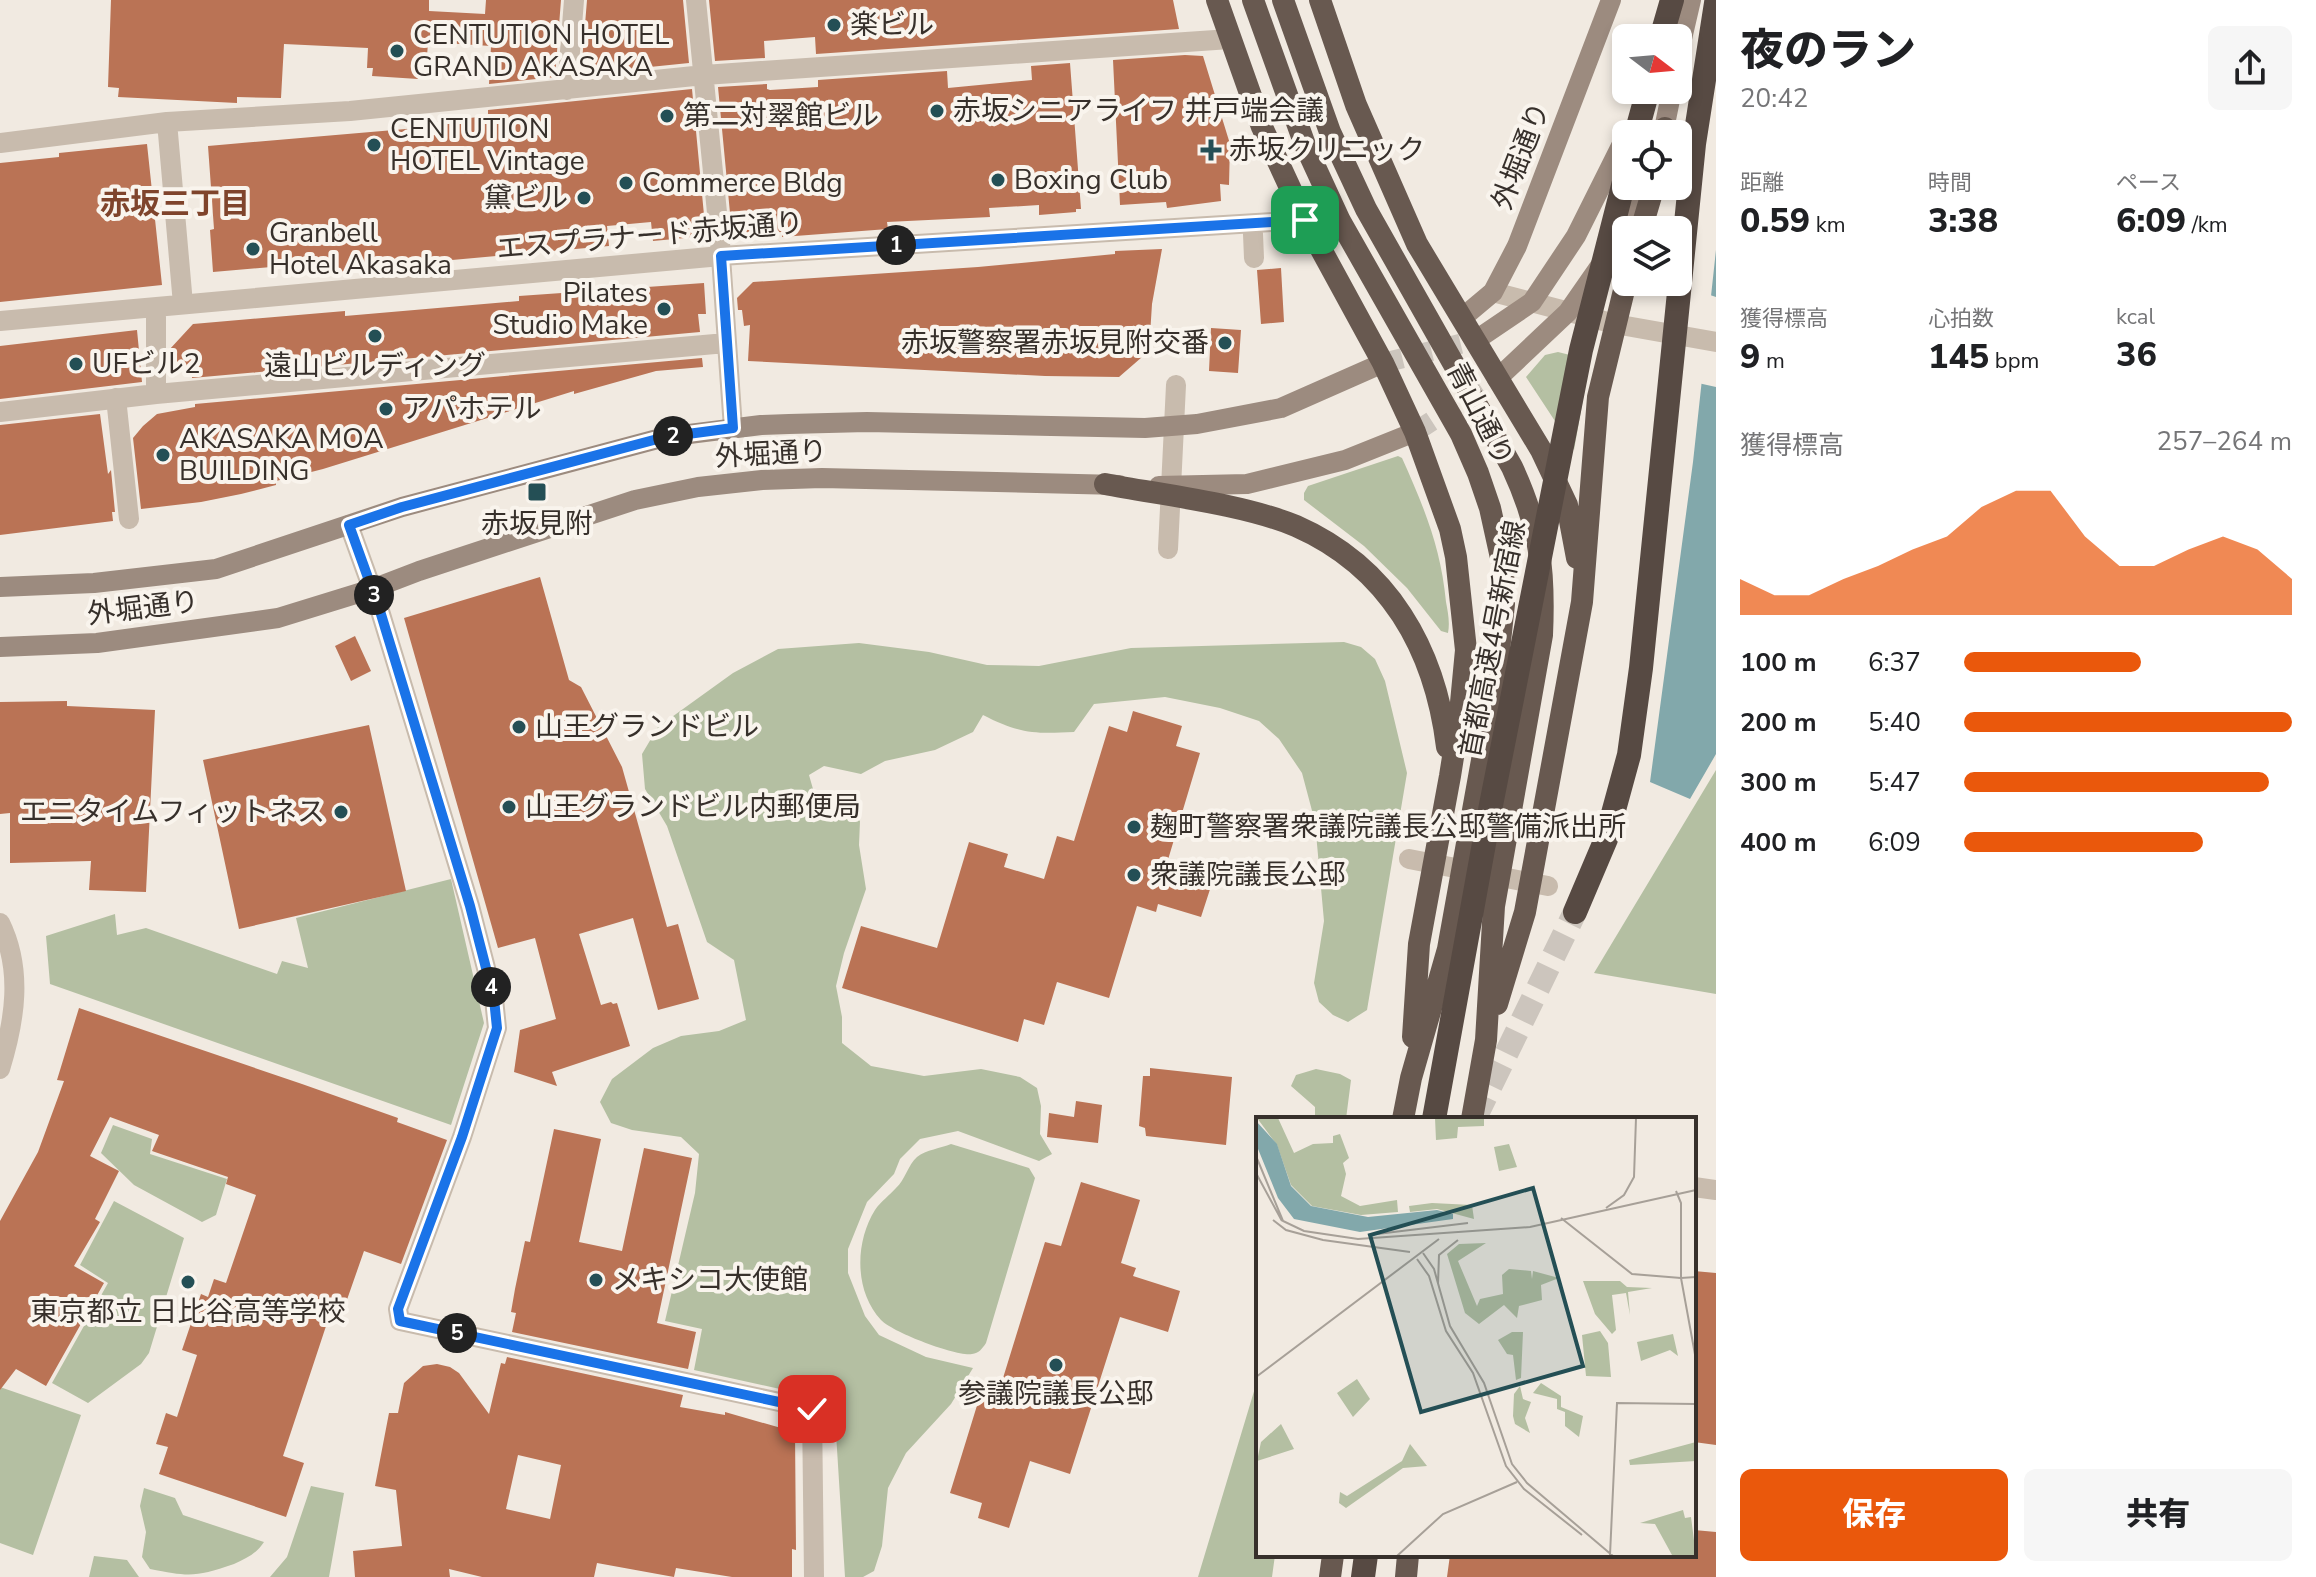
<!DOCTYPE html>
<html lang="ja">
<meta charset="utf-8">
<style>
body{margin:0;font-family:"Nunito Sans","Noto Sans JP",sans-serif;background:#f6f6f6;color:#202124;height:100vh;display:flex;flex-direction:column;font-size:30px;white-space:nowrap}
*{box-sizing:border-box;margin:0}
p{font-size:26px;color:#757577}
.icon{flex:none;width:44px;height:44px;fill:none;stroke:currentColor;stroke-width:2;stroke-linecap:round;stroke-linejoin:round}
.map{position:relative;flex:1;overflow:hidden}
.panel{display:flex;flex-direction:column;background:#fff;width:600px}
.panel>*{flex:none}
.needle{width:52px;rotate:106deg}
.tools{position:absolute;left:1612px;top:24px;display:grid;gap:16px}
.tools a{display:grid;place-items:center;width:80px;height:80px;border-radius:12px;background:#fff;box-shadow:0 4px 12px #0003;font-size:40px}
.pin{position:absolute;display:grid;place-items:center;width:68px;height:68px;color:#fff;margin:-34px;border-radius:16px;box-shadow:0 4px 12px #0006}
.km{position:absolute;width:40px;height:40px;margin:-20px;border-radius:50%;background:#222;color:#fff;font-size:22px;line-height:40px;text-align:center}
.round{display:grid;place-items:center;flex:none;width:84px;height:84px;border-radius:12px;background:#f6f6f6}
.summary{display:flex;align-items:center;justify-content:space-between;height:136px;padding:0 24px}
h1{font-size:44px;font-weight:800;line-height:60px}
.metrics{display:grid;grid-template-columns:repeat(3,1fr);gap:12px;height:136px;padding:8px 24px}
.metrics div{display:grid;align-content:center}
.metrics b{font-size:34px;font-weight:800}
.metrics small{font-size:22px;font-weight:400}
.metrics p{font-size:22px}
.chart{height:224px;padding:16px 24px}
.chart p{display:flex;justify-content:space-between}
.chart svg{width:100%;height:144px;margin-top:8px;fill:#ea580c;opacity:.7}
.cta{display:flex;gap:16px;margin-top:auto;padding:16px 24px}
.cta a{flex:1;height:92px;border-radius:12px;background:#ea580c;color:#fff;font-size:32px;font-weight:800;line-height:92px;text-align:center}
.cta a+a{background:#f6f6f6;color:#202124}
ul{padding:0 24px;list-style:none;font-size:26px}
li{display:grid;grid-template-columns:128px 96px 1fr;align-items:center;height:60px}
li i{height:20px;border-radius:10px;background:#ea580c}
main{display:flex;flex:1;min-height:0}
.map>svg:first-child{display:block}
</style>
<main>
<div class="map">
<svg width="1716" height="1577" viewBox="0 0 1716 1577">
<rect width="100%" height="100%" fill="#f1eae1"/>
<!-- green -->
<path fill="#b4bfa2" d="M1558 352 1590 360 1574 450 1526 377 1545 355Z
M1398 456 1402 458C1424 507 1441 548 1446 602 1448 612 1450 623 1448 633L1441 631 1407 588 1364 546 1304 500V493L1308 486Z
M1344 642 1361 647 1375 659 1385 681 1407 773 1367 1010 1348 1022 1333 1015 1319 1002 1314 983 1324 921 1315 822 1302 773 1279 739 1259 721 1220 708 1165 697 1094 704 1074 732C1035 734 1020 734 983 715L973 732 935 750 885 761 861 774 824 766 809 775 813 789 860 821 859 845 866 889 844 953 836 986 842 1017V1043L871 1066 924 1076 981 1069 1020 1077 1037 1088 1041 1106 1040 1134 1052 1154 1039 1161 958 1131 920 1139 900 1159 894 1174 867 1202 848 1249V1273L865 1316 879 1335 926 1357 973 1368 951 1404 906 1453 888 1488 882 1546 874 1571 863 1577H845L834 1401 694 1370 702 1329 665 1321 695 1193 699 1154 681 1137 632 1130 611 1123 600 1102 612 1079 653 1048 681 1036 719 1031 746 1020 734 960 707 942 667 826 645 789 642 754 658 727 733 673 778 649 859 643 929 652 987 665 1039 666 1131 648Z
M1716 770V994L1594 973Z
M451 879 484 1023 451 1125 50 984 46 936 115 914 117 935 146 928 277 974 282 961 308 968 296 918Z
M1316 1069 1340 1074 1351 1080 1346 1119H1315V1107L1291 1086 1296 1075Z
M113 1125 152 1139 150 1154 227 1179 216 1215 202 1222 134 1185 101 1153Z
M951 1144 1029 1168 1035 1178 986 1343C982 1349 979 1353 972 1354 957 1357 892 1332 881 1320 854 1291 855 1242 875 1210 881 1201 889 1196 896 1188 905 1180 908 1165 917 1157 926 1150 941 1148 951 1144Z
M114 1201 184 1238 149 1353 141 1364 88 1403 52 1383 108 1283 80 1265Z
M1258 1378V1555H1275L1272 1577H1198Z
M0 1387 81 1415 33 1555 0 1543Z
M311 1486 344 1493 329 1577H270L287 1557Z
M144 1488 175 1498 183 1515 264 1542C256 1554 247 1558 234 1564 196 1577 190 1577 150 1569L142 1557 146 1532 140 1506Z
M94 1556 127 1560 139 1577H89Z"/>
<!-- water -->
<path fill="#82a8ab" d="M1716 250V754L1690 799 1650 782 1693 462Z"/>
<!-- pier -->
<path fill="#f1eae1" d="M1707 294 1716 297V387L1698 383Z"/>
<!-- building -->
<path fill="#ba7355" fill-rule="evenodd" d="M111 0H429V11L485 14 486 0H561L555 77 489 84 491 46 428 42 426 72 419 71 418 79 372 76 373 68H367L368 48 284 44 281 98 237 97V103L118 97 119 88 108 87Z
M587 0H683L689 63 581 74Z
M709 0H1173L1179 29 816 54 815 37 764 41 765 58 715 61Z
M1185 55 1203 56 1230 144 1229 185 1220 184 1221 201 1167 208 1166 202 1120 205 1113 60Z
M1070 63 1081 209H1076V212L1039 215V205L989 208 990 217 887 222 888 229 782 237V232L732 234 718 87 767 84V89L770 90 818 87V80L947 71 948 88 1032 80 1031 66Z
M692 89 706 236 653 241 651 222 607 226 609 246 441 261V268L393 273 330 271 329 262 213 272 210 230 214 229 208 146 429 127 434 125 433 122 488 116V110Z
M147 144 162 285 0 302V163L59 157V153Z
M1162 249 1152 304 1149 351 1119 377 1045 376 748 361 750 325 744 326 742 310H738L737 298 753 282 978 267 1115 254V251Z
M1281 268 1284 322 1261 324 1257 270Z
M704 283 706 314H698L700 332 192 378V374L169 363V350L193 324 345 311V316L519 301V296Z
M1211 328 1241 330 1238 373 1209 371Z
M137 330 142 382 0 399V346Z
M702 358 703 367 656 371 574 394V391L323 469 276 481V485L241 494 201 502 141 509 133 438 143 426 157 414 195 407V404Z
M100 414 108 474 111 470 115 512H112L113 521 0 535V425Z
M540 577 569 680 581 687 622 767 667 927 678 924 699 999 658 1010 633 918 579 934 601 1005 611 1002 613 1004 617 1003 630 1046 552 1072 557 1086 514 1072 520 1030 556 1019 535 938 498 948 404 618Z
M355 636 371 671 351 681 335 646Z
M67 701V706L155 710 146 892 89 890 91 861 10 863V813L0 814V702Z
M1133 711 1182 726 1176 746 1200 753 1167 863 1214 877 1201 917 1158 904 1156 912 1137 906 1109 998 1057 982 1044 1025 1024 1019 1018 1042 842 988 861 926 937 948 969 842 1008 854 1004 867 1044 879 1057 836 1074 841 1109 726 1127 732Z
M369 725 406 891 239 929 203 760Z
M79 1008 302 1084 398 1118 397 1122 447 1140 401 1264 364 1251 342 1314 331 1311 283 1456 304 1463 286 1517 159 1474 168 1447 156 1444 166 1413 177 1417 197 1355 182 1350 201 1294 208 1297 214 1279 226 1283 256 1195 226 1184 228 1177 152 1151 159 1135 110 1117 90 1156 119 1171 95 1219 100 1222 74 1266 104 1283 46 1386 16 1369 0 1390V1221L38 1152 64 1081 57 1080Z
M1150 1068 1232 1077 1226 1145 1146 1136 1145 1128 1139 1126 1143 1076H1150Z
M1076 1101 1102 1105 1098 1143 1047 1137 1049 1113 1074 1117Z
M554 1129 601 1139 579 1242 622 1251 644 1148 692 1158 657 1323 696 1332 688 1369 512 1332 516 1313 511 1312 515 1289 525 1241 530 1242Z
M1081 1182 1140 1200 1121 1263 1136 1268 1133 1276 1180 1291 1168 1332 1120 1317 1070 1474 1030 1461 1009 1528 978 1518 982 1503 950 1493 979 1399 995 1404 1045 1242 1061 1246Z
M1694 1271 1716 1273V1445L1694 1442Z
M507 1357 683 1395 680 1407 725 1415V1412L795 1432 796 1550 792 1549V1577H732L676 1568 674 1577 597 1563 594 1577H482L449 1569 450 1577H355L353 1551 402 1546 396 1490 375 1486 389 1413H398L404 1383 423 1366 437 1364 450 1367 459 1373 489 1414 501 1363 505 1364ZM518 1455 561 1465 550 1519 506 1509Z
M1694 1530 1716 1532V1577H1447L1450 1555H1694Z"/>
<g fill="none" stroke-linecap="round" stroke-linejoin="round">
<!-- secondary-tunnel -->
<path stroke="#ccc5bd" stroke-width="20" stroke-dasharray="20 10" stroke-linecap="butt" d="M1383 363 1476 340
M1415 432 1497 379"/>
<!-- motorway-tunnel -->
<path stroke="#ccc5bd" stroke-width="24" stroke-dasharray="24 12" stroke-linecap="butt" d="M1475 1118 1575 912"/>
<!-- pedestrian -->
<path stroke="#c8bbad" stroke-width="20" d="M1253 234 1254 258
M116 398 129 519
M1168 549 1176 385
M1409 859 1548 886"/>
<!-- minor -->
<path stroke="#c8bbad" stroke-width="20" d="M696 0 720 243 733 428
M567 90 574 0
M167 122 183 304
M0 143 167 122 350 111 704 75 1230 39
M156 308V394
M0 321 721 256 1305 220
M0 412 156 394 726 343
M349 525 380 611 470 906 494 999 497 1028 462 1137 398 1309 400 1321 812 1409 814 1577"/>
<!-- tertiary -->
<path stroke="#c8bbad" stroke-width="20" d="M1493 292 1615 324 1716 342
M0 923C23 970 15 1020 0 1069
M1694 1187 1716 1190"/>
<!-- secondary -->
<path stroke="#9c8b7f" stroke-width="20" d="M1678 56 1691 0
M1663 134 1672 90
M1621 222 1638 186
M1462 318 1493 292 1517 246 1611 0
M1476 340 1532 302 1576 236 1626 136
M1497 379 1568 312 1600 266
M1159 486 1247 484 1345 460 1415 432
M0 587 94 583 216 569 402 507 665 437 761 425 789 424 867 422 1145 428 1197 424 1281 408 1383 363
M0 647 97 643 278 618 372 589 419 571 635 500 698 487 762 480 822 478 1119 485"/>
<!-- trunk -->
<path stroke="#685950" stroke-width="22" d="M1217 0 1262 127 1305 220 1383 363 1415 432 1450 529 1456 557 1466 650 1460 713 1450 776 1419 944 1413 1037
M1253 0 1305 145 1340 221 1461 434 1478 473 1490 508 1503 567 1504 604 1495 688 1448 949 1411 1078 1403 1119
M1283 0 1330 132 1366 209 1512 467C1540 527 1545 570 1542 635L1494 906 1486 1040 1472 1119
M1320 0 1356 105 1417 244 1541 450 1567 505 1577 558
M1664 134 1665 128
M1641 230 1654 186
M1105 484C1162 495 1243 504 1296 526 1389 567 1435 649 1447 747
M1497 1004 1525 912 1582 602 1598 397 1626 282
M1330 1577 1333 1555
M1406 1577 1408 1555"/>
<!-- motorway -->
<path stroke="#574a43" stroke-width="24" d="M1661 38 1672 0
M1636 134 1648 90
M1575 912 1606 839 1629 755 1641 668 1694 144 1716 3
M1434 1119 1491 805 1581 350 1626 174
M1363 1577 1366 1555"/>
</g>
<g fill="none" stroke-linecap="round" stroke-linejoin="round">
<defs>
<path id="route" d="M812 1409 400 1321 398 1309 462 1137 497 1028 494 999 470 906 380 611 349 525 402 507 665 437 733 428 721 256 1305 220"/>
</defs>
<!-- route casing -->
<use href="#route" stroke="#fff" stroke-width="16"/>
<!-- route -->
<use href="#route" stroke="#1a73e8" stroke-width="10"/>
</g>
<!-- markers -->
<g fill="#244f55" stroke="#f9f4ed" stroke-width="3">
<circle cx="834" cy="25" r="8"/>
<circle cx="397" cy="51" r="8"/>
<circle cx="937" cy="111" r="8"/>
<circle cx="667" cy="116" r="8"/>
<circle cx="374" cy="145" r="8"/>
<path d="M1207 138h8v8h8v8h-8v8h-8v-8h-8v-8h8z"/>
<circle cx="998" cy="180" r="8"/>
<circle cx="626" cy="183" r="8"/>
<circle cx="584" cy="198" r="8"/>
<circle cx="253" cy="249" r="8"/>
<circle cx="664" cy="309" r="8"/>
<circle cx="375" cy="336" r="8"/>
<circle cx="1225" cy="343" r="8"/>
<circle cx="76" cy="364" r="8"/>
<circle cx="386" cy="409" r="8"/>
<circle cx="163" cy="455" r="8"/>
<rect x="527" y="482" width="20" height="20" rx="4"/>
<circle cx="519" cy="727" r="8"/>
<circle cx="509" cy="807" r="8"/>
<circle cx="341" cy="812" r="8"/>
<circle cx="1134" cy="827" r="8"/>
<circle cx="1134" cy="875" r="8"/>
<circle cx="596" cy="1280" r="8"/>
<circle cx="188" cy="1282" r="8"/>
<circle cx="1056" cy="1365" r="8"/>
</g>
<g text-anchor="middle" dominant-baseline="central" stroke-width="8" stroke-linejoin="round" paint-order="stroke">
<!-- poi labels -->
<g font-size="28" fill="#37302b" stroke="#f9f4ed" text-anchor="start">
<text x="850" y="25">楽ビル</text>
<text x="413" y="35">CENTUTION HOTEL<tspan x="413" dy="32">GRAND AKASAKA</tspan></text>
<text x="953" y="111">赤坂シニアライフ 井戸端会議</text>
<text x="683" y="116">第二対翠館ビル</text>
<text x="390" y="129">CENTUTION<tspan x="390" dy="32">HOTEL Vintage</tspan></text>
<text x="1229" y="150">赤坂クリニック</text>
<text x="1014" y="180">Boxing Club</text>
<text x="642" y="183">Commerce Bldg</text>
<text x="568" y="198" text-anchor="end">黛ビル</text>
<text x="269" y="233">Granbell<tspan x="269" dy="32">Hotel Akasaka</tspan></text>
<text x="648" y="293" text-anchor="end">Pilates<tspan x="648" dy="32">Studio Make</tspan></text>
<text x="1209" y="343" text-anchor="end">赤坂警察署赤坂見附交番</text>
<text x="92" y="364">UFビル2</text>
<text x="375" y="366" text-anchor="middle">遠山ビルディング</text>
<text x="402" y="409">アパホテル</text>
<text x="179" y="439">AKASAKA MOA<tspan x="179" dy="32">BUILDING</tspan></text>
<text x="537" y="524" text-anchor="middle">赤坂見附</text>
<text x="535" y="727">山王グランドビル</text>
<text x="525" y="807">山王グランドビル内郵便局</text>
<text x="325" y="812" text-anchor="end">エニタイムフィットネス</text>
<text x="1150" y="827">麹町警察署衆議院議長公邸警備派出所</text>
<text x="1150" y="875">衆議院議長公邸</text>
<text x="612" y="1280">メキシコ大使館</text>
<text x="188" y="1312" text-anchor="middle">東京都立 日比谷高等学校</text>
<text x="1056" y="1394" text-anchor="middle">参議院議長公邸</text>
</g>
<!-- street labels -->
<g font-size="28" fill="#37302b" stroke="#f9f4ed">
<text transform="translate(1521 156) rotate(-69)">外堀通り</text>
<text transform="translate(650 236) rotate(-5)">エスプラナード赤坂通り</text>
<text transform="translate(1480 414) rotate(63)">青山通り</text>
<text transform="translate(771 454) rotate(-3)">外堀通り</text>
<text transform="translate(143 608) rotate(-7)">外堀通り</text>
<text transform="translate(1493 639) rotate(-79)">首都高速4号新宿線</text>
</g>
<!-- neighbourhood labels -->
<g font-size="30" font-weight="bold" fill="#7f442c" stroke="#f9f4ed">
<text x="175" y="204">赤坂三丁目</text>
</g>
</g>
<!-- overview -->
<g transform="translate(1256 1117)">
<rect width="440" height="440" fill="#f1eae1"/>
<path d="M1 1H22L38 36 57 27 77 26V19L84 17 93 41 87 46 90 57 85 79 104 89 141 83 142 95 105 98 56 89 35 68 21 28ZM179 1H228V9L202 10 201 21 180 23ZM253 27 261 50 243 54 238 30ZM176 86 216 88 218 102 181 92 154 95 153 89ZM230 126 202 144 221 189 224 182 247 177 246 158 253 152 275 154 276 162 277 154 303 161 285 168 286 183 263 189 261 201 248 188 223 207 209 196 191 137 203 127ZM327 164H364L371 170 396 171 372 175 374 198 370 176 356 178 360 213 356 217 339 197ZM344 214 352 226 355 260 330 259 326 218ZM256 215H267L265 261 260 263 257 238 251 237 242 223ZM417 217 422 239 414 233 385 244 381 225ZM101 262 114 282 97 300 81 276ZM285 266 305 279V290L327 299 323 320 309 309V295L301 292V282L277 276ZM264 269 267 282 275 285 269 301 274 316 259 307 257 299 258 277ZM25 307 38 332 1 344 5 325ZM440 325V344L374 348 373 343ZM154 327 171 349 147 351 90 391 83 386 84 375 91 379 146 344ZM427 393 429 401 435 400 440 439 416 438 399 407 384 406Z" fill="#b4bfa2"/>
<path d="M0 4 21 27 35 69 55 89 112 100 181 93 197 97V102L104 115 38 102 22 81 0 27Z" fill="#82a8ab"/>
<path fill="none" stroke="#a7a098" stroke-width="2" d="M0 39 27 104 48 114 102 122 274 110 440 73M0 56 26 104M420 74 425 86V161L440 160M350 91 368 78 378 60 380 1M305 101 376 157 425 161M17 103 30 113 67 123 154 135M121 117 212 106M167 136 178 152 194 209 228 266 256 347 271 366 357 439M161 142 173 159 190 214 217 256 250 349 268 372 326 418M425 161 440 243M182 167 183 138 202 123M0 260 183 122M354 438 361 286 440 287M141 439 187 397 261 365"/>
<path fill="#244f55" fill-opacity="0.15" stroke="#244f55" stroke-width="4" d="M277 71 327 249 165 295 114 118Z"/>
<rect width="440" height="440" fill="none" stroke="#37302b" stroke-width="4"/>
</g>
</svg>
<div class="tools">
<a><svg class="needle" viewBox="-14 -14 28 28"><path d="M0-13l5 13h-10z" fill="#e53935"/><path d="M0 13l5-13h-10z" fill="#757577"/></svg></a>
<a><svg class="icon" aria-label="locate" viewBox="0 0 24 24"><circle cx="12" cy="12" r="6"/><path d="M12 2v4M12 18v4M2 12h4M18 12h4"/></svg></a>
<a><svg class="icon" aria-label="layers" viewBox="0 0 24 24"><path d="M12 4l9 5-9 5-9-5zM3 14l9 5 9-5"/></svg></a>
</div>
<div class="pin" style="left:1305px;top:220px;background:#1e9e55"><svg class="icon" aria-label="arrive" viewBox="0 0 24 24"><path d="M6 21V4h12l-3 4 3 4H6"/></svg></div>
<div class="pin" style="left:812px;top:1409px;background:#d93025"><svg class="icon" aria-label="check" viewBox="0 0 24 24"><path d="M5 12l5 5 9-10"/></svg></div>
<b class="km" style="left:896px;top:245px">1</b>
<b class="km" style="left:673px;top:436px">2</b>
<b class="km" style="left:374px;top:595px">3</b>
<b class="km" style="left:491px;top:987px">4</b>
<b class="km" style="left:457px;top:1333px">5</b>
</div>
<section class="panel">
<div class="summary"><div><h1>夜のラン</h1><p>20:42</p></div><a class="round"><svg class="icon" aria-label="share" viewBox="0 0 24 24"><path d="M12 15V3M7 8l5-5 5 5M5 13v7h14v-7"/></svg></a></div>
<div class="metrics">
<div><p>距離</p><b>0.59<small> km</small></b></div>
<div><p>時間</p><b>3:38</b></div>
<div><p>ペース</p><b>6:09<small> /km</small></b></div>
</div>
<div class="metrics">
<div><p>獲得標高</p><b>9<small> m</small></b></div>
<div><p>心拍数</p><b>145<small> bpm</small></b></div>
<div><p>kcal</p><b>36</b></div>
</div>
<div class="chart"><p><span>獲得標高</span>257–264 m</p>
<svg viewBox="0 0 160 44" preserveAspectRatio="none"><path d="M0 44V33L10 38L20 38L30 33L40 29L50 24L60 20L70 11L80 6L90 6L100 20L110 29L120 29L130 24L140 20L150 24L160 33V44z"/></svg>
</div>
<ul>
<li><b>100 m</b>6:37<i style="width:54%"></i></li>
<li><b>200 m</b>5:40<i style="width:100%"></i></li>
<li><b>300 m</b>5:47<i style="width:93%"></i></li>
<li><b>400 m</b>6:09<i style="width:73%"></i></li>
</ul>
<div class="cta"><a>保存</a><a>共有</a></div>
</section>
</main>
